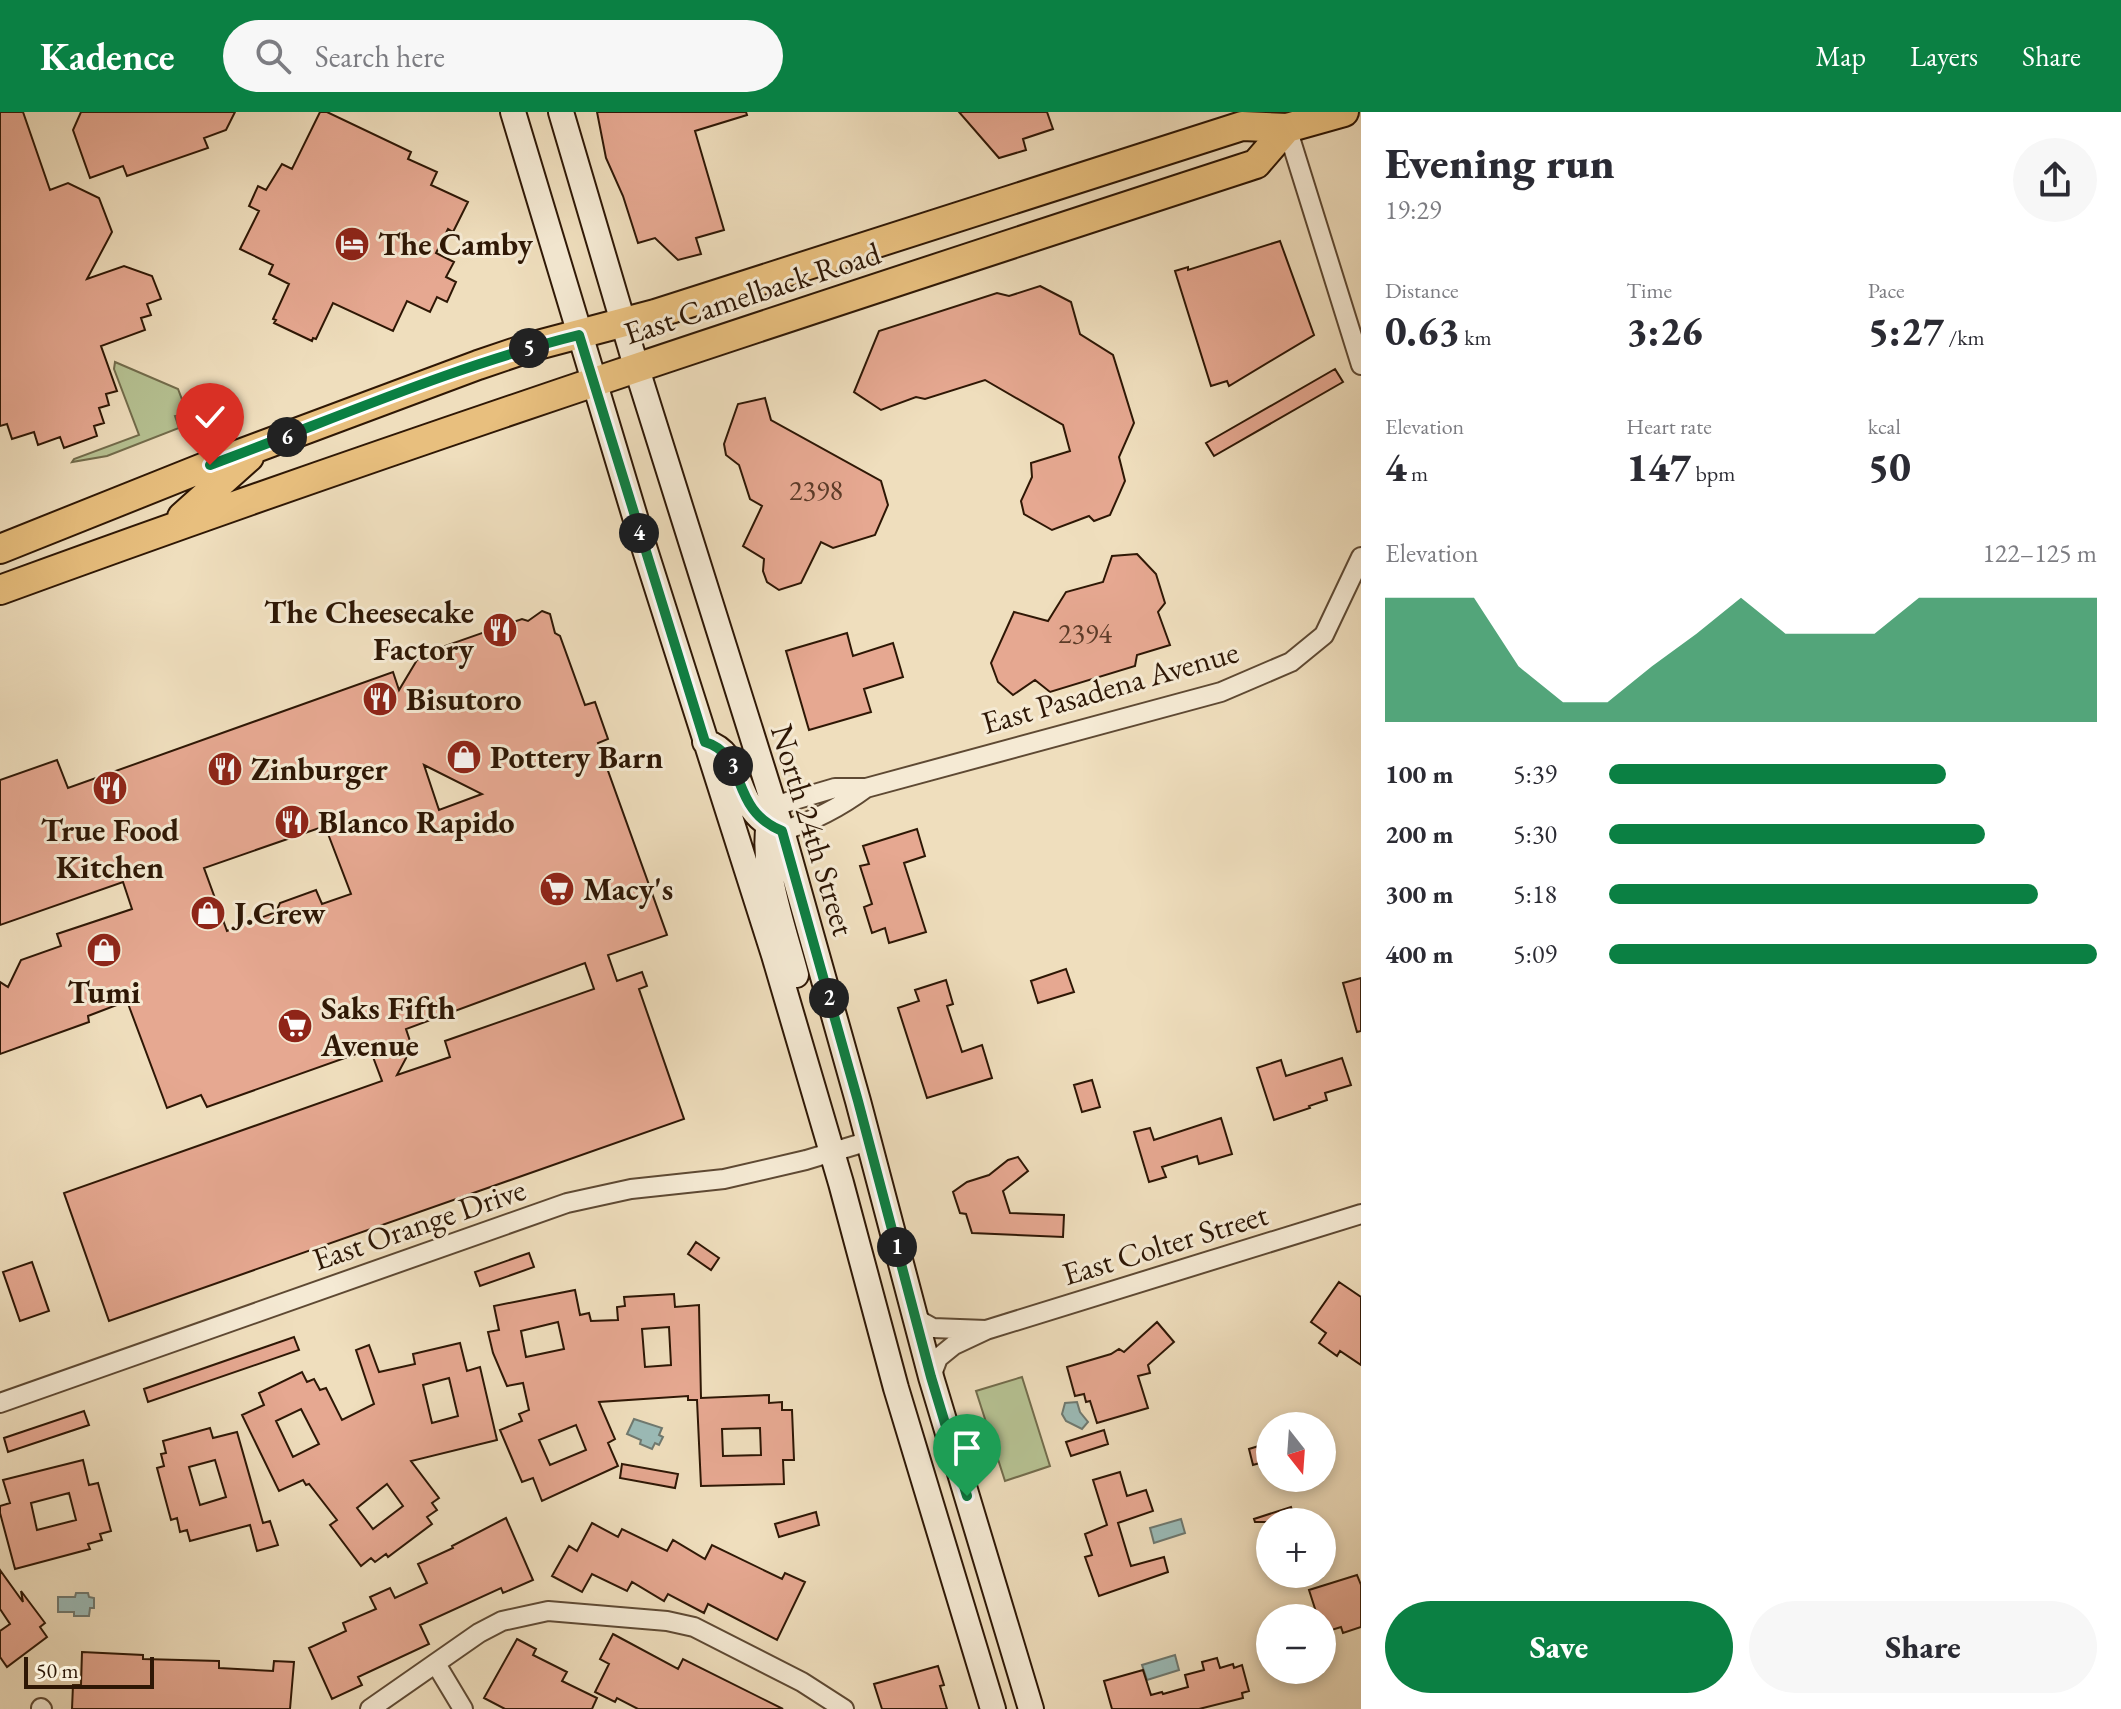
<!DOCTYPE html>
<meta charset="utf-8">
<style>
body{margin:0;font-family:"EB Garamond",serif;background:#f7f7f7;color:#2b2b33;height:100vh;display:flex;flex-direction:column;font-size:30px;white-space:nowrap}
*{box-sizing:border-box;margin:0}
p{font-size:26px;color:#7c7c81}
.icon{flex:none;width:44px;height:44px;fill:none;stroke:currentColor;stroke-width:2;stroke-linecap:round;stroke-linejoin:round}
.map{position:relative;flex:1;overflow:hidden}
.panel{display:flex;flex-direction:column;background:#fff;width:760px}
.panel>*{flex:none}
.needle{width:52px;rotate:163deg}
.fabs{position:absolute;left:1256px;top:1300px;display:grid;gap:16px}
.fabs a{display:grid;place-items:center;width:80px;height:80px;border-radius:50%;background:#fff;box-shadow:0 4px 12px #0003;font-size:40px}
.scale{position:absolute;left:24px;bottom:20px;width:130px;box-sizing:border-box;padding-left:8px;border:4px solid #2e1705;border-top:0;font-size:22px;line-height:28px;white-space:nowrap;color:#2e1705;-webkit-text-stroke:6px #f5ead4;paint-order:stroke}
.pin{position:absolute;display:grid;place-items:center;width:68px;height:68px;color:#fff;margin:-82px -34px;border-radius:50% 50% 50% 0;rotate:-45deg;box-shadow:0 0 8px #0007}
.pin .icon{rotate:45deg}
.km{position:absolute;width:40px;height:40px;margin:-20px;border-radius:50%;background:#222;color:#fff;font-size:22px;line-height:40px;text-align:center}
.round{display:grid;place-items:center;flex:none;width:84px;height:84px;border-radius:42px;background:#f7f7f7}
.head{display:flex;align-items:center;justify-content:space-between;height:136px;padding:0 24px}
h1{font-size:44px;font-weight:800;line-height:60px}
.figures{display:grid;grid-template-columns:repeat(3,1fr);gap:12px;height:136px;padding:8px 24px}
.figures div{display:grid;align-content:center}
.figures b{font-size:40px;font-weight:800}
.figures small{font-size:22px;font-weight:400}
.figures p{font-size:22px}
.chart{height:224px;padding:16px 24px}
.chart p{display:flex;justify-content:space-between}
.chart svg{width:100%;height:144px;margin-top:8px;fill:#0b8043;opacity:.7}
.action{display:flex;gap:16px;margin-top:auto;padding:16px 24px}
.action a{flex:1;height:92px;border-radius:48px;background:#0b8043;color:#fff;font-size:32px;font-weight:800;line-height:92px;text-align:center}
.action a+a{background:#f7f7f7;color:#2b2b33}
ul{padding:0 24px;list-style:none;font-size:26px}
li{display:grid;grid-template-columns:128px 96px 1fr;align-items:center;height:60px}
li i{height:20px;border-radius:10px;background:#0b8043}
header{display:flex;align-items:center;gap:48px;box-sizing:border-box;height:112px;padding:0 40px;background:#0b8043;color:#fff}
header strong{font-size:38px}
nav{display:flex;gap:44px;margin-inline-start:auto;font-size:28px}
.search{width:560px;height:72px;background:#f7f7f7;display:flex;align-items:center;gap:20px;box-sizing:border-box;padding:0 28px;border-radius:44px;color:#7c7c81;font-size:30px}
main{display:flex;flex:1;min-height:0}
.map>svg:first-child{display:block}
</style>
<header>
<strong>Kadence</strong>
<div class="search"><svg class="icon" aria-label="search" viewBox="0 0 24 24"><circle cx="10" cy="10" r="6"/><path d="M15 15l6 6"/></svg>Search here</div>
<nav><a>Map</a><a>Layers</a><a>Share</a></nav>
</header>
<main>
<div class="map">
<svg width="1361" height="1597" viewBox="0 0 1361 1597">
<rect width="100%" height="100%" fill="#efdebd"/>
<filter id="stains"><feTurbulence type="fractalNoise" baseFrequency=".0025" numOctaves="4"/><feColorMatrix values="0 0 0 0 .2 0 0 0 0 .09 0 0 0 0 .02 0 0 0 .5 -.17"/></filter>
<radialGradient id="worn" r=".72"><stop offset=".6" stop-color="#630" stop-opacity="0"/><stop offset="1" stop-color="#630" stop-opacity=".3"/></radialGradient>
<!-- green -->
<path fill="#b6c293" stroke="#726c4c" stroke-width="2" d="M115 250 178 277 191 311 185 313 182 303 175 304 179 316 107 344 72 350 74 347 139 323 114 257Z
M1022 1265 1050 1354 1005 1369 976 1279Z"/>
<!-- water -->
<path fill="#9bbbb7" stroke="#6f7970" stroke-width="2" d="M1077 1290 1080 1300 1088 1310 1082 1317 1066 1309 1062 1302 1065 1291Z
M634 1307 662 1316 659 1323 663 1325 659 1333 655 1331 652 1337 640 1332 641 1328 627 1322Z
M1181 1407 1185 1421 1154 1431 1150 1416Z
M76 1481H88L89 1485 94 1486V1496H90L89 1504H74V1500H58V1485H75Z
M1175 1543 1179 1558 1147 1568 1142 1553Z"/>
<!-- building -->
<path fill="#e6a891" stroke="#2e1705" stroke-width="2" fill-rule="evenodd" d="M0 0H23L50 78 68 71 99 86 112 120 87 167 124 154 152 164 161 187 147 192 151 203 141 206 145 218 101 234 117 279 106 282 109 293 99 296 104 311 94 314 97 324 64 336 60 325 38 333 34 320 12 327 7 312 0 314Z
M81 0H235L226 18 204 26 208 36 127 64 123 54 90 66 73 18Z
M320 0H327L411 40 408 47 437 60 431 73 468 90 453 120 448 117 436 141 454 150 446 165 456 170 447 190 437 185 430 200 407 189 393 219 333 191 316 227 313 226 312 229 274 211 276 208 273 207 289 172 269 162 273 153 240 137 259 99 249 94 258 74 266 78 282 52 292 57Z
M597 0H746L747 3 695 19 724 118 696 126 701 142 678 148 655 126 638 131 623 84 606 46Z
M959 0H1047L1053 17 1023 27 1026 38 999 46Z
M1280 129 1314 223 1229 274 1227 269 1211 274 1175 159 1188 155V158Z
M1040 174 1071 190 1080 222 1113 243 1134 311 1119 345 1125 369 1110 403 1094 409 1089 404 1052 418 1024 402 1021 389 1032 365 1031 351 1070 339 1063 313 985 268 925 287 916 285 881 298 854 280 879 219 997 181 1009 184Z
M1335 257 1343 270 1214 344 1206 331Z
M765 286 771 308 881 369 888 393 875 423 833 436 821 430 801 471 779 478 767 470 763 459 764 447 743 434 762 394 750 387 739 353 726 343 724 332 738 292Z
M1137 442 1156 462 1165 491 1158 500 1170 533 1137 543 1135 554 1050 580 1035 568 1013 583 998 570 991 551 1014 500 1048 509 1066 480 1103 470 1112 444Z
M542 499 550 502 555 521 560 524 585 593 595 590 608 627 598 631 667 823 608 843 617 869 642 860 647 874 639 877 684 1007 109 1209 64 1081 382 969 370 937 207 995 201 983 167 996 127 889 88 904 89 910 0 942V870L8 875 21 848 61 834 57 822 132 797 123 770 0 813V668L57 648 68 676 393 560 399 578 417 548 423 545 422 542 522 507 528 509ZM424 653 482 682 439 698ZM325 714 351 782 322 792 316 778 280 791 276 800 227 819 204 756ZM585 851 594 877 445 929 450 945 397 963 412 935 406 917Z
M847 521 853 544 893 531 903 565 864 577 871 600 809 618 786 539Z
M917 717 925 744 904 751 926 820 889 831 885 816 872 821 864 795 872 792 860 754 869 752 863 734Z
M1066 857 1074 880 1038 891 1031 869Z
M1361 866V919L1357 920 1343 871Z
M946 868 953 892 947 894 962 940 982 933 992 966 927 986 898 896 919 889 915 878Z
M1342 946 1351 973 1325 981 1327 988 1309 994 1310 996 1274 1008 1257 956 1281 948 1286 964Z
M1092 968 1100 995 1082 1000 1074 973Z
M1221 1006 1232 1042 1199 1052 1197 1044 1162 1055 1166 1065 1149 1070 1134 1020 1150 1016 1154 1028Z
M1018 1045 1028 1059 1003 1079 1010 1101 1064 1103 1063 1125 972 1121 966 1102 960 1101 953 1080 967 1070 989 1063 1008 1048Z
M696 1130 719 1146 711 1158 688 1142Z
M529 1141 534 1155 480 1174 475 1160Z
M32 1150 49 1199 20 1209 3 1160Z
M1339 1170 1361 1185V1253L1340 1239 1337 1244 1319 1231 1326 1221 1311 1210Z
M575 1178 580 1203 589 1201 591 1209 618 1208 617 1195 625 1194 624 1185 674 1182 675 1195 699 1193 701 1286 769 1283V1291L782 1290V1298H792L794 1348H783L784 1372 701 1374 697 1288H688V1284L599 1290 615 1327 608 1331 618 1354 542 1389 533 1366 522 1370 500 1318 522 1309 519 1302 529 1298 523 1271 507 1274 493 1241 488 1220 499 1218 494 1194ZM558 1210 564 1237 526 1245 521 1219ZM669 1215 671 1253 645 1255 642 1217ZM576 1313 586 1338 550 1353 539 1328ZM760 1316 761 1343 723 1344 722 1317Z
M1157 1210 1174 1230 1148 1253 1150 1261 1138 1264 1148 1296 1097 1311 1090 1289 1086 1290 1084 1282 1075 1284 1067 1255 1111 1242 1119 1237 1124 1240Z
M294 1225 299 1238 148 1290 144 1277Z
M460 1231 467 1259 480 1255 497 1328 411 1349 439 1386 432 1391 437 1398 427 1405 432 1412 388 1445 386 1442 375 1450 371 1446 361 1454 330 1413 337 1408 309 1372 306 1373 303 1368 279 1379 242 1303 264 1293 259 1281 302 1260 307 1270 314 1267 320 1278 326 1276 342 1308 374 1292 356 1238 369 1233 379 1260 415 1252 413 1242ZM449 1266 458 1304 432 1311 423 1273ZM301 1297 319 1332 293 1345 276 1309ZM387 1372 403 1394 373 1417 357 1396Z
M84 1299 89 1313 8 1340 4 1326Z
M210 1316 213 1326 237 1320 263 1411 270 1409 278 1433 257 1439 250 1413 190 1429 187 1418 180 1420 177 1406 171 1408 157 1356 164 1354 161 1342 166 1341 163 1329ZM215 1348 226 1385 200 1393 189 1355Z
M1104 1318 1108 1332 1071 1344 1066 1330Z
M1265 1332 1270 1348 1253 1353 1249 1337Z
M83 1348 89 1373 98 1371 111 1419 100 1422 102 1428 88 1432 90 1437 15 1457 0 1401V1394L10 1391 3 1368ZM69 1381 76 1408 37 1418 31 1391Z
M622 1352 678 1362 675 1376 620 1366Z
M1120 1360 1127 1384 1146 1378 1153 1399 1118 1411 1131 1454 1164 1445 1168 1460 1099 1484 1085 1445 1092 1443 1085 1422 1107 1413 1093 1368Z
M1291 1395 1296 1410H1255L1254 1407Z
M816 1400 819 1413 779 1425 775 1412Z
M506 1406 533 1468 503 1481 501 1476 420 1513 429 1532 358 1565 362 1573 332 1587 309 1536 346 1519 343 1511 376 1497 370 1485 390 1476 395 1486 427 1471 418 1452 453 1436 452 1434Z
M592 1411 618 1425 622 1417 667 1439 673 1428 705 1447 712 1433 782 1467 785 1461 805 1470 777 1528 708 1492 704 1501 668 1482 664 1489 632 1470 627 1479 592 1462 582 1480 552 1464 569 1434 577 1439Z
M0 1458 23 1490 21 1479 45 1511 40 1515 47 1525 7 1555 0 1545V1519L10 1512 0 1497Z
M1357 1463 1361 1473V1515L1343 1521 1341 1515 1322 1521V1506H1318L1309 1478Z
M613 1522 678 1557 683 1547 783 1597H638L617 1586 615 1590 595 1580 609 1552 600 1547Z
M517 1527 536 1537 533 1543 567 1560 562 1569 597 1586 592 1597H505L484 1586Z
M82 1540 143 1543V1547L219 1549V1556L273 1559 274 1549 294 1550 290 1597H72L73 1573H81Z
M1217 1546 1220 1556 1233 1552 1234 1556 1242 1553 1249 1579 1242 1581 1243 1586 1199 1597H1112L1104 1569 1143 1558 1151 1583 1162 1580 1163 1582 1188 1575 1185 1563 1204 1558 1202 1550Z
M938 1554 944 1573 940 1574 947 1597H882L874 1572Z"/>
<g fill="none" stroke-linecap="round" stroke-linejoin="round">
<defs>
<path id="street" d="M1287 16 1361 253
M774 694 835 676H866L1221 580 1291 550 1324 523 1361 445
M782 719C814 709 839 696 866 676
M915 1206 933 1216 986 1218
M931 1265 938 1246 954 1233 986 1218 1361 1102
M0 1291 567 1091 631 1077 724 1067 806 1048 869 1029
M436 1552 463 1597
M41 1596 42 1597
M370 1597 479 1521 502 1509 548 1499 667 1509 694 1515 802 1570 844 1597"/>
<path id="secondary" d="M513 0 645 438 774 843 841 1071 896 1276 993 1597
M561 0 636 254 782 719 858 989 931 1265 1031 1597
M705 630C749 643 728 696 779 718
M774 694C754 740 784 815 796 863"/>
<path id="primary" d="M182 405 249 345
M0 437 210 353 478 253 534 234 655 202 1242 14 1287 16 1344 0
M0 478C415 326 836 189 1256 52L1287 16"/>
</defs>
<!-- street casing -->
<use href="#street" stroke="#5e4933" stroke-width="22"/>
<!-- secondary casing -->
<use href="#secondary" stroke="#2e1705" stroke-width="28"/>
<!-- primary casing -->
<use href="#primary" stroke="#2e1705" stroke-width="32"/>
<!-- street -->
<use href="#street" stroke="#f5ead4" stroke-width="18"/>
<!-- secondary -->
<use href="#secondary" stroke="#f5ead4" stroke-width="24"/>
<!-- primary -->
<use href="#primary" stroke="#e8bf7e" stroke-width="28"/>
</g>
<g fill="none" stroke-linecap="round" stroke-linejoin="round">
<defs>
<path id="route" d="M210 353C332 308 453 254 579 223L705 630C749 643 728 697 782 719L858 989 931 1265 967 1384"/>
</defs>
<!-- route casing -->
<use href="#route" stroke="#fff" stroke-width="16"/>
<!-- route -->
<use href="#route" stroke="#0b8043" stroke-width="10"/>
</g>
<!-- icons -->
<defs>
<symbol id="hotel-disc" viewBox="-11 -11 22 22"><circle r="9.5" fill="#8f2418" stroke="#f5ead4"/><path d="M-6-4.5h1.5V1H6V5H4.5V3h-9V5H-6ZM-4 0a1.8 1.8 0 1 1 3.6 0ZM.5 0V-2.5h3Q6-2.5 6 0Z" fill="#fff"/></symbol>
<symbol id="restaurant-disc" viewBox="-11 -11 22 22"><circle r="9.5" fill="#8f2418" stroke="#f5ead4"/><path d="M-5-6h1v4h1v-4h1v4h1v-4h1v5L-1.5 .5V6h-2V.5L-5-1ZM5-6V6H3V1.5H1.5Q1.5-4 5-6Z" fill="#fff"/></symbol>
<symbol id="shop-disc" viewBox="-11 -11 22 22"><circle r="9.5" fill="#8f2418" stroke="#f5ead4"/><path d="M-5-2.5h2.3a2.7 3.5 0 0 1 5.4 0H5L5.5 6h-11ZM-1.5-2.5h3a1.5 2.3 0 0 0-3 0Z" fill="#fff"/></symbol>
<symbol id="supermarket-disc" viewBox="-11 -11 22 22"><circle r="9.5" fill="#8f2418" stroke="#f5ead4"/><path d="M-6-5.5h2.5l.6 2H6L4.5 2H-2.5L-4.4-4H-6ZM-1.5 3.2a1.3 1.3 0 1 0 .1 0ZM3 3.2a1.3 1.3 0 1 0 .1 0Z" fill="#fff"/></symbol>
</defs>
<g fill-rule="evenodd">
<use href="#hotel-disc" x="332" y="112" width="40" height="40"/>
<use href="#restaurant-disc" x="480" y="498" width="40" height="40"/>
<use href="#restaurant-disc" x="360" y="567" width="40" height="40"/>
<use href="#shop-disc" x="444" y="625" width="40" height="40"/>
<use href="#restaurant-disc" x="205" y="637" width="40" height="40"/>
<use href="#restaurant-disc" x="90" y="656" width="40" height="40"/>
<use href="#restaurant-disc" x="272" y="690" width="40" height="40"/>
<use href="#supermarket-disc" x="537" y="757" width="40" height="40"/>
<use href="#shop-disc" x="188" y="781" width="40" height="40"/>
<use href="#shop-disc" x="84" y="818" width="40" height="40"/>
<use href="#supermarket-disc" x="275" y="894" width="40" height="40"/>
</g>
<g text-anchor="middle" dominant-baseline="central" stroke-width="6" stroke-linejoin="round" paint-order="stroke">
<!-- number labels -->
<g font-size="28" fill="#5c3b28">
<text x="816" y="378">2398</text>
<text x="1085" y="521">2394</text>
</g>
<!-- poi labels -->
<g font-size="32" font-weight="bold" fill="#2e1705" stroke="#f5ead4" text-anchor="start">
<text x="378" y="132">The Camby</text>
<text x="474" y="500" text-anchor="end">The Cheesecake<tspan x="474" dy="37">Factory</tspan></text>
<text x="406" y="587">Bisutoro</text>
<text x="490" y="645">Pottery Barn</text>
<text x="251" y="657">Zinburger</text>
<text x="318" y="710">Blanco Rapido</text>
<text x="110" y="718" text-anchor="middle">True Food<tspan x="110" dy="37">Kitchen</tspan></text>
<text x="583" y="777">Macy's</text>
<text x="234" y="801">J.Crew</text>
<text x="104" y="880" text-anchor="middle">Tumi</text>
<text x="321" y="896">Saks Fifth<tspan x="321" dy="37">Avenue</tspan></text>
</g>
<!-- street labels -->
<g font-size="32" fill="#2e1705" stroke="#f5ead4">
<text transform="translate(752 181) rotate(-18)">East Camelback Road</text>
<text transform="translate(1110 575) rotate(-16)">East Pasadena Avenue</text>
<text transform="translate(813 718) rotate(73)">North 24th Street</text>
<text transform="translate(419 1112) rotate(-19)">East Orange Drive</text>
<text transform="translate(1165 1132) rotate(-17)">East Colter Street</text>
</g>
</g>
<rect width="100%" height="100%" filter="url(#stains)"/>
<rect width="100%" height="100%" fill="url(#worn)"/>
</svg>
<div class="fabs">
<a><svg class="needle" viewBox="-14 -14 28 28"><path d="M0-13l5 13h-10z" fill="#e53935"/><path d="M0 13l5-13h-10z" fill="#7c7c81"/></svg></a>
<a>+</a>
<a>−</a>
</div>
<div class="scale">50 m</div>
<div class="pin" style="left:967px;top:1384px;background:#1e9e55"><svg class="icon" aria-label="arrive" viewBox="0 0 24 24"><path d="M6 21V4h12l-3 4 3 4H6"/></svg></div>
<div class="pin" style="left:210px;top:353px;background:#d93025"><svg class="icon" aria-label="check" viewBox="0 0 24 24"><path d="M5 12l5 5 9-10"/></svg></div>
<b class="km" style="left:897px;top:1135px">1</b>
<b class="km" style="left:829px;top:886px">2</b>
<b class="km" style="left:733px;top:654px">3</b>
<b class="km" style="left:639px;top:421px">4</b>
<b class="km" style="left:529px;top:236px">5</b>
<b class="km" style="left:287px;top:325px">6</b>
</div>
<section class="panel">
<div class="head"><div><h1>Evening run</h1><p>19:29</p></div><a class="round"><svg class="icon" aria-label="share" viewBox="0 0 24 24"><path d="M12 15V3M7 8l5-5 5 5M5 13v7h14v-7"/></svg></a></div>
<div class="figures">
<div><p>Distance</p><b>0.63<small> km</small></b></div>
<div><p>Time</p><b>3:26</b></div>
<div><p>Pace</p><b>5:27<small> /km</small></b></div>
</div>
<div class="figures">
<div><p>Elevation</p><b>4<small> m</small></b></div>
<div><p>Heart rate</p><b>147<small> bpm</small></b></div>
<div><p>kcal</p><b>50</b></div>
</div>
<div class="chart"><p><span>Elevation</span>122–125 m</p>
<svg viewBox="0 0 160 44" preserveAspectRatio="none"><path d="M0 44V6L10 6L20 6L30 27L40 38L50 38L60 27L70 17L80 6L90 17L100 17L110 17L120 6L130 6L140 6L150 6L160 6V44z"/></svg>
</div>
<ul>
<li><b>100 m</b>5:39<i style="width:69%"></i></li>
<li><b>200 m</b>5:30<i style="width:77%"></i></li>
<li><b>300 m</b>5:18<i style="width:88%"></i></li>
<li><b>400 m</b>5:09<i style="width:100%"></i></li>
</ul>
<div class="action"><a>Save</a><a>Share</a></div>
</section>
</main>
